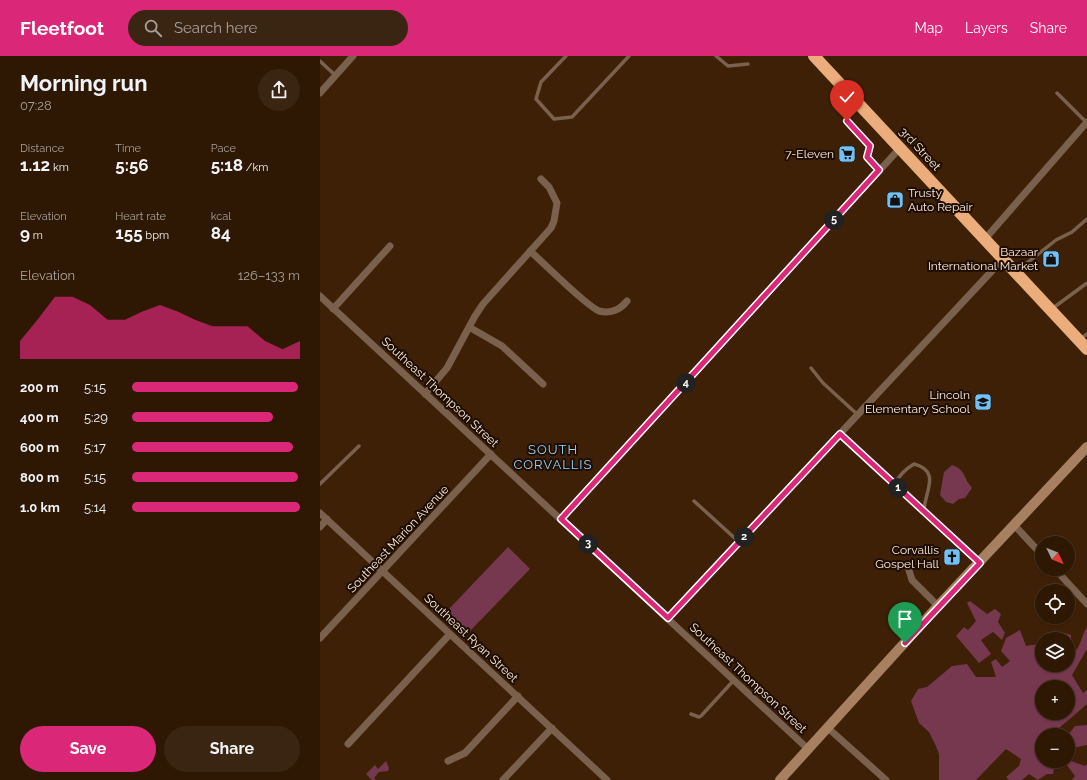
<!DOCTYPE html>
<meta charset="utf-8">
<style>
body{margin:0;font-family:Raleway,sans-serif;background:#3a2513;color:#f1f3f6;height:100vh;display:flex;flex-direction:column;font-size:15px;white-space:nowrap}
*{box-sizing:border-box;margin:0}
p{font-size:13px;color:#a7a09a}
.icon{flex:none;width:22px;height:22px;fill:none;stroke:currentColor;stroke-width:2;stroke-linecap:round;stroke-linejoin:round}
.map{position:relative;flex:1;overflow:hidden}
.side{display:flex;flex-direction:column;background:#2e1804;width:320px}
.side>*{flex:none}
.needle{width:26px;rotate:133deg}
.fabs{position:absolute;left:715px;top:480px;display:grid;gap:8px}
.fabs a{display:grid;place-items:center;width:40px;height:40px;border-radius:50%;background:#2e1804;box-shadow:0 1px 3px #0004,0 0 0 1px #493726;font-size:20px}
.pin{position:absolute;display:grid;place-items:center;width:34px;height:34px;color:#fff;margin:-41px -17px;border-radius:50% 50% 50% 0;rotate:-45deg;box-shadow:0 0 4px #0007}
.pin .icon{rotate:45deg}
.km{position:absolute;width:20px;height:20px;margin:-10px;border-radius:50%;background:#222;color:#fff;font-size:11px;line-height:20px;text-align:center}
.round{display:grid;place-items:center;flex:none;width:42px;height:42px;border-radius:21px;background:#3a2513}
.overview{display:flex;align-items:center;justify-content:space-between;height:68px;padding:0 20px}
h1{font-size:22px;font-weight:700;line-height:30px}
.stats{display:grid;grid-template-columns:repeat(3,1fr);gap:6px;height:68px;padding:4px 20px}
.stats div{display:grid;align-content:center}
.stats b{font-size:17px;font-weight:700}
.stats small{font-size:11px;font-weight:400}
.stats p{font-size:11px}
.chart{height:112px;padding:8px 20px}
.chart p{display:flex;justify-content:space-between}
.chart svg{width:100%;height:72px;margin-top:4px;fill:#db2777;opacity:.7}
.primary-button{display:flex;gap:8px;margin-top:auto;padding:8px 20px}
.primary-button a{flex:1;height:46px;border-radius:24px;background:#db2777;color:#fff;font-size:16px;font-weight:700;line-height:46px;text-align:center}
.primary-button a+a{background:#3a2513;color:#f1f3f6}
ul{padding:0 20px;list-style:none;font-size:13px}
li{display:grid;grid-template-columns:64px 48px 1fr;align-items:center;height:30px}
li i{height:10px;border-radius:5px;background:#db2777}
header{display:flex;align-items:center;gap:24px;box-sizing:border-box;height:56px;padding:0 20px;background:#db2777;color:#fff}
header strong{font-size:19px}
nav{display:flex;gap:22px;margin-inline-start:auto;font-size:14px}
.search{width:280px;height:36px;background:#3a2513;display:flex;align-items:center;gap:10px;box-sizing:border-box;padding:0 14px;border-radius:22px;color:#a7a09a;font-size:15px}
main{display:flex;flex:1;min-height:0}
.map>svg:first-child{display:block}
</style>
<header>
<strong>Fleetfoot</strong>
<div class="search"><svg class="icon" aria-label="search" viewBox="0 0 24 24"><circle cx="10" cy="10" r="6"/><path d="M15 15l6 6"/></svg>Search here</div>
<nav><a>Map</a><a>Layers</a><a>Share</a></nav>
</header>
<main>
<section class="side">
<div class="overview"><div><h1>Morning run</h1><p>07:28</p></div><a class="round"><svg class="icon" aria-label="share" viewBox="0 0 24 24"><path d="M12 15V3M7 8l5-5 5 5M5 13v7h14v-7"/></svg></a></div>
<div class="stats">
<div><p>Distance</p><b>1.12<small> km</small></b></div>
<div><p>Time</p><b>5:56</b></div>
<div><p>Pace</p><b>5:18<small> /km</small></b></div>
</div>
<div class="stats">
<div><p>Elevation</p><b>9<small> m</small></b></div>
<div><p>Heart rate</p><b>155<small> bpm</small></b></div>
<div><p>kcal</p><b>84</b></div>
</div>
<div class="chart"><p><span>Elevation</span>126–133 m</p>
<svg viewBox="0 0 160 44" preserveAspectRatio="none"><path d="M0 44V33L10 20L20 6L30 6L40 11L50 20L60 20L70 15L80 11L90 15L100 20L110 24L120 24L130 24L140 33L150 38L160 33V44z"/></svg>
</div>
<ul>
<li><b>200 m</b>5:15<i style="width:99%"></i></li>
<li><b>400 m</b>5:29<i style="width:84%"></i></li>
<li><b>600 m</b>5:17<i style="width:96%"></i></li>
<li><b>800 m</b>5:15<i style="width:99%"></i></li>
<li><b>1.0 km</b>5:14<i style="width:100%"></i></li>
</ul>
<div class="primary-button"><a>Save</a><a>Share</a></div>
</section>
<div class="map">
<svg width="767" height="724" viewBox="0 0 767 724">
<rect width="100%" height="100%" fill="#3d2006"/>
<!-- green -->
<path fill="#75384e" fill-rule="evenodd" d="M632 409C641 412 643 416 646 423 647 426 650 429 652 432L645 442 639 443 633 448 626 446 620 439 624 416Z
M188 491 210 513 149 576 127 555Z
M650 545 667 558 675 553 681 558 678 566 685 577 682 584 673 576 661 584 671 598 659 607 636 580 644 571 648 574 656 565 647 547Z
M767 571V593L752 619 763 637 767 634V648L738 673V679H722V705H735L733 718H727L718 724 709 718 702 724H689L686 721 699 710 701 703 686 693 656 724H619V698L616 690 609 676 599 667 591 645 598 633 607 631 632 610 647 608 656 621H676L671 606 676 603 682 611 690 605 681 595 686 582 700 574 706 590 719 588 722 609H748V583H742L744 577 751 579V597L753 598C761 591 761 580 767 571ZM722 631H748V657H722Z
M767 669V689L748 693V679L755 670Z
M66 705 69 712 68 715 59 716 54 722 56 724H52L46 718 55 709 58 713Z
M751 705 765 710 767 708V724H752L755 720 746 708Z"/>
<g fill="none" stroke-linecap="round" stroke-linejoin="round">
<!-- lane -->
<path stroke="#7a614d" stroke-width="3.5" d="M246 0 221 26 216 43 234 63 252 61 309 0
M396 0 408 10 428 8
M0 5 16 20
M737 37 767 67
M537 50 527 62V65L550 90 547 101 559 114
M698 214 736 184 752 176 767 163
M733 252 767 227
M760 283 767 278
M491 312 503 327 538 359
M520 378 574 429C580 419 584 414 594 408 622 415 604 437 604 455
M0 428 39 390
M574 429 659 506
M374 445 419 486
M371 658 379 661 381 660 414 624"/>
<!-- street -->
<path stroke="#7a614d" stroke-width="7" d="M0 37 33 0
M665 183 767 66
M210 195C224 207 266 250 279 255 290 258 300 254 307 245
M0 240 488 693
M13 253 70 190
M149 271 182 290 223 328
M105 338 127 312 155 260 163 248 231 172 234 165 237 147 229 131 221 123
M0 457 287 724
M241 463 580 92
M695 470 722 499
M0 471 7 463
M588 511 592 524 618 550
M735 513 767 548
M348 562 683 203
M0 582 171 398
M508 672 566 724
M28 688 130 578
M128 705 145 697 198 640
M183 724 232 672"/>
<!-- secondary -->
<path stroke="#a78061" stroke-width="10" d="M460 724 618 550 767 391"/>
<!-- highway -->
<path stroke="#ebad7c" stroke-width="12" d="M494 0 767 293"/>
</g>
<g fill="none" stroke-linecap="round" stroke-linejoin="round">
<defs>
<path id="route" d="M527 65 550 90 547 101 559 114 241 463 348 562 520 378 660 507 585 587"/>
</defs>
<!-- route casing -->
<use href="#route" stroke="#fff" stroke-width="8"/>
<!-- route -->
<use href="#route" stroke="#db2777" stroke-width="5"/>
</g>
<!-- icons -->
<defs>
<symbol id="supermarket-square" viewBox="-11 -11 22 22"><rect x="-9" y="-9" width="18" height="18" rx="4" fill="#72c1f5" stroke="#1d0d02"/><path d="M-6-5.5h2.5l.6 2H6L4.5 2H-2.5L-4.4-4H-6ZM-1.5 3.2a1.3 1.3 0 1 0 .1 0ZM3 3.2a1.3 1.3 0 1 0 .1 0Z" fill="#111"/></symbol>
<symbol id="shop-square" viewBox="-11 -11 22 22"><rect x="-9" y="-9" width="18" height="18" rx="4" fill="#72c1f5" stroke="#1d0d02"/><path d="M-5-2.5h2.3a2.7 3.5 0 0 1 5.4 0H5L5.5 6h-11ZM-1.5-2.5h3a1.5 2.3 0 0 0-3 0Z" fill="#111"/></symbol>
<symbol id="school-square" viewBox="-11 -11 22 22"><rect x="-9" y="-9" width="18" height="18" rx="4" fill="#72c1f5" stroke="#1d0d02"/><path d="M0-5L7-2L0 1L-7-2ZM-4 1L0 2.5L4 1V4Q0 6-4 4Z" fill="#111"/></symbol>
<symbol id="church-square" viewBox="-11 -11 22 22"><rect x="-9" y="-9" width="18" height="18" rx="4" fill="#72c1f5" stroke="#1d0d02"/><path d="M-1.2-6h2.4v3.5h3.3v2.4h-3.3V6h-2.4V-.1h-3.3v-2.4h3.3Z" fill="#111"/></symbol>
</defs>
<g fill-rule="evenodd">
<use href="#supermarket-square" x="517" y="88" width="20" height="20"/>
<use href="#shop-square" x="565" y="134" width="20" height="20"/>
<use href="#shop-square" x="721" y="193" width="20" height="20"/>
<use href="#school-square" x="653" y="336" width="20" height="20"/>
<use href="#church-square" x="622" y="491" width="20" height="20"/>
</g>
<g text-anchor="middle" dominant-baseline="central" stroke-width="4" stroke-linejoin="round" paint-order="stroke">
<!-- street labels -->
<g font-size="12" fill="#feeadb" stroke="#1d0d02">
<text transform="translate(600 93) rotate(47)">3rd Street</text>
<text transform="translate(120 336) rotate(43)">Southeast Thompson Street</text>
<text transform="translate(78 483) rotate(-47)">Southeast Marion Avenue</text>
<text transform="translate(151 582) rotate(43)">Southeast Ryan Street</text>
<text transform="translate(428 622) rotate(43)">Southeast Thompson Street</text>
</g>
<!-- poi labels -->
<g font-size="12" fill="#feeadb" stroke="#1d0d02" text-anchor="end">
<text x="514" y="98">7-Eleven</text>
<text x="588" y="137" text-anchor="start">Trusty<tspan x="588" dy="14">Auto Repair</tspan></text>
<text x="718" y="196">Bazaar<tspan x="718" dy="14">International Market</tspan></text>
<text x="650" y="339">Lincoln<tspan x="650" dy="14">Elementary School</tspan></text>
<text x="619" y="494">Corvallis<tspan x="619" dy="14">Gospel Hall</tspan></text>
</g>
<!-- neighbourhood labels -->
<g font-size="13" letter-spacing="1" fill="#9ad3fa" stroke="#1d0d02">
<text x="233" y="393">SOUTH<tspan x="233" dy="15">CORVALLIS</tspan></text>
</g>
</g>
</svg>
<div class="fabs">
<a><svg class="needle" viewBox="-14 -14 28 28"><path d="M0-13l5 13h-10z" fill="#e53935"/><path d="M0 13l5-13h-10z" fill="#a7a09a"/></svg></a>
<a><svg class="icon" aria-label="locate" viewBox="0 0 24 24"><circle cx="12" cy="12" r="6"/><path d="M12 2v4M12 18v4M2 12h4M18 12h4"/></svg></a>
<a><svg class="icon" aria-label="layers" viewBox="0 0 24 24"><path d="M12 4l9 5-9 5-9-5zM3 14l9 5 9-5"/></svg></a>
<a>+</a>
<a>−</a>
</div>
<div class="pin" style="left:585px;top:587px;background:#1e9e55"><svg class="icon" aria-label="arrive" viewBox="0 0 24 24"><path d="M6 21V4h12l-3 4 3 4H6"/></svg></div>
<div class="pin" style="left:527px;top:65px;background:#d93025"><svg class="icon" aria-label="check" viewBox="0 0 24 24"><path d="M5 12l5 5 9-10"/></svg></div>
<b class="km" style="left:578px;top:432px">1</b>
<b class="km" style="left:424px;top:481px">2</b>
<b class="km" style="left:268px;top:488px">3</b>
<b class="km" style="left:366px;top:327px">4</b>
<b class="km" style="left:514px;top:164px">5</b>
</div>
</main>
